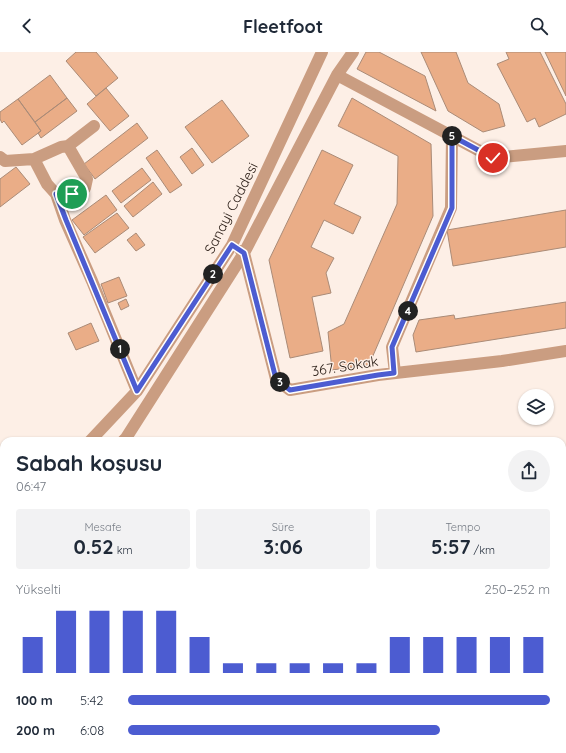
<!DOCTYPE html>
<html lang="tr">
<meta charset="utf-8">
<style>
body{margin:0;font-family:Quicksand,sans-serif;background:#f2f2f3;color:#1f2937;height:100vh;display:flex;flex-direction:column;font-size:15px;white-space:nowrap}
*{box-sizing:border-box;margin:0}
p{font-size:13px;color:#747a83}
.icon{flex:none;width:22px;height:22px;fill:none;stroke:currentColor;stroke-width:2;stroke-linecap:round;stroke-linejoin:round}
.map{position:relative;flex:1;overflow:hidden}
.panel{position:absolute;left:0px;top:385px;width:566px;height:316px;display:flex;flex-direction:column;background:#fff;border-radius:12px 12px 0 0;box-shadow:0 1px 3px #0004}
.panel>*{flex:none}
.fabs{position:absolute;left:518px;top:337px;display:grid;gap:8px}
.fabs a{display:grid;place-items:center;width:36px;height:36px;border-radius:50%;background:#fff;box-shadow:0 1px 3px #0004;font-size:20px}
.pin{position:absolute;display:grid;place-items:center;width:34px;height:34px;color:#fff;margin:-17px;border:2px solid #fff;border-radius:50%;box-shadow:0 1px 4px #0007}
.km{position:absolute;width:20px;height:20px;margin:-10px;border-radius:50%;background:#222;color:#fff;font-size:11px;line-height:20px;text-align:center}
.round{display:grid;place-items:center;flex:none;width:42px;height:42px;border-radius:21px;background:#f2f2f3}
.headline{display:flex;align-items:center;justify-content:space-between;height:68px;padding:0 16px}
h1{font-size:22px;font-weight:700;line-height:30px}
.stats{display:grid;grid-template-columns:repeat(3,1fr);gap:6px;height:68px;padding:4px 16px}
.stats div{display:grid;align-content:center;border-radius:4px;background:#f2f2f3;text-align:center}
.stats b{font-size:20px;font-weight:700}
.stats small{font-size:11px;font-weight:400}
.stats p{font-size:11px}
.chart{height:112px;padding:8px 16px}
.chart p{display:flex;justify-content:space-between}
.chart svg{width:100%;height:72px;margin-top:4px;stroke:#4c5cd1;stroke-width:6}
ul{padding:0 16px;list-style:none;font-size:13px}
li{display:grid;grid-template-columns:64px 48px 1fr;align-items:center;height:30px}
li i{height:10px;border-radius:5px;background:#4c5cd1}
header{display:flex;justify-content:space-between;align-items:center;height:52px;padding:0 16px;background:#fff;font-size:18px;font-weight:700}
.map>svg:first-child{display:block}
</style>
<header><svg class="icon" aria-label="back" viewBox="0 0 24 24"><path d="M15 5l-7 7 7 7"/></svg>Fleetfoot<svg class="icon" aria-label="search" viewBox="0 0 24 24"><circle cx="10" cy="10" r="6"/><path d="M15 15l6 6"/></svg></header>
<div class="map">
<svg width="566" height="701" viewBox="0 0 566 701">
<rect width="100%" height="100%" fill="#fdefe6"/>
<!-- building -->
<path fill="#eaad87" stroke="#aa8b77" d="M76 0H96L118 26 96 44 66 9Z
M366 0H379L425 24 436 59 357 17Z
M421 0H456L468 31 499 52 505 74 483 80 448 59Z
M506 0H540L566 52V62L539 75 535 66 527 70 497 12 509 7Z
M545 0H566V44Z
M50 23 67 46 35 70 18 47Z
M106 36 129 64 110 79 87 52Z
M67 46 77 59 41 86 38 81 41 79 35 70Z
M352 46 431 92 433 164 369 313 332 318 328 280 344 272 397 152 398 104 338 74Z
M18 47 41 79 22 93 4 69 2 71 0 67V60Z
M222 48 249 84 212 111 185 75Z
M137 71 148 86 95 127 84 112Z
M192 96 204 113 192 122 180 105Z
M157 98 182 133 170 141 146 106Z
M322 98 353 113 334 152 361 165 353 182 324 168 311 195 334 206 326 221 331 241 312 245 323 299 290 306 269 208Z
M16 115 30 132 0 155V127Z
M142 116 151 128 121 151 112 139Z
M153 130 162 142 133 165 124 154Z
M106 143 117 158 84 183 72 168Z
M566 158V195L453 214 447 178Z
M117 161 129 176 95 201 83 185Z
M136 181 145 193 136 199 127 188Z
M119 225 127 244 108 251 101 232Z
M126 247 129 254 121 258 118 251Z
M566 250V276L416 300 413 283 419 268 454 263 455 267Z
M91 271 99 289 76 298 68 281Z
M0 520H4V550H0Z
M0 550H4V571L0 572Z
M4 571V603L0 579V572Z
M0 662 4 688V697H5L6 701H0Z"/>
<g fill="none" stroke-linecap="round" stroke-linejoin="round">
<!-- minor -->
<path stroke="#ca9d81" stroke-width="12" d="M337 23 493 106 566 99
M68 94 94 74
M0 105 5 109 34 107 61 95 68 94 87 127 85 136 72 142H56L47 132 34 107
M56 142 65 168 92 229 137 339
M241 199 244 201 276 327 290 338 378 323 502 309 566 299
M395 321 392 295 451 156 452 84
M90 389 137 339 232 193 322 0
M123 389 126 386 244 201 337 23 353 0
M0 468 4 467
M0 484 4 483
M562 657 566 656
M287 701 310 697"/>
<!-- major -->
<path stroke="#a25212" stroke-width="12" d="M57 697 58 701"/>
</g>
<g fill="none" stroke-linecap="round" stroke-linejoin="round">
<defs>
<path id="route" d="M72 142H56L66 168 137 339 232 193 244 201 276 327 290 338 378 323 394 321 392 295 452 156V84L493 106"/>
</defs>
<!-- route casing -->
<use href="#route" stroke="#fff" stroke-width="8"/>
<!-- route -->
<use href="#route" stroke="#4c5cd1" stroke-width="5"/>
</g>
<g text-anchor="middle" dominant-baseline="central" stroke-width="3" stroke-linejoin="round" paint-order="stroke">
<!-- street labels -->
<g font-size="14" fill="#2d2019" stroke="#fdefe6">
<text transform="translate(231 156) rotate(-63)">Sanayi Caddesi</text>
<text transform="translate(345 314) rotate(-9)">367. Sokak</text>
</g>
</g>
</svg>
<div class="fabs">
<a><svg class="icon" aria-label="layers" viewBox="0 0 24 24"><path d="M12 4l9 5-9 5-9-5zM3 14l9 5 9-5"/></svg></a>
</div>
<div class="pin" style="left:72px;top:142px;background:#1e9e55"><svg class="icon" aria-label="arrive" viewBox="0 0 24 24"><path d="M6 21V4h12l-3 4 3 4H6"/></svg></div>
<div class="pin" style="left:493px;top:106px;background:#d93025"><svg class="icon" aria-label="check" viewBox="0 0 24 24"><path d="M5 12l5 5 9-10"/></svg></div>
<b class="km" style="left:120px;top:297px">1</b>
<b class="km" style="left:213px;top:222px">2</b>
<b class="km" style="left:280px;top:330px">3</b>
<b class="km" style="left:408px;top:259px">4</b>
<b class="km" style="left:452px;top:84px">5</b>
<section class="panel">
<div class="headline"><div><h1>Sabah koşusu</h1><p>06:47</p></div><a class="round"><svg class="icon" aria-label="share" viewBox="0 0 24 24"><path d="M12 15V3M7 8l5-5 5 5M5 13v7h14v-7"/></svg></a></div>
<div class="stats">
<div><p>Mesafe</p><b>0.52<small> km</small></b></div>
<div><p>Süre</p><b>3:06</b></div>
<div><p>Tempo</p><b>5:57<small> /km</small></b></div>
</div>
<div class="chart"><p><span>Yükselti</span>250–252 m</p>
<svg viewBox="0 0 160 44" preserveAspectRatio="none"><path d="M5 44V22M15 44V6M25 44V6M35 44V6M45 44V6M55 44V22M65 44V38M75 44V38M85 44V38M95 44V38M105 44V38M115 44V22M125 44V22M135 44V22M145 44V22M155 44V22"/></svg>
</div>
<ul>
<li><b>100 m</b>5:42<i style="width:100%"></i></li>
<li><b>200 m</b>6:08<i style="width:74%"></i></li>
</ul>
</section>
</div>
